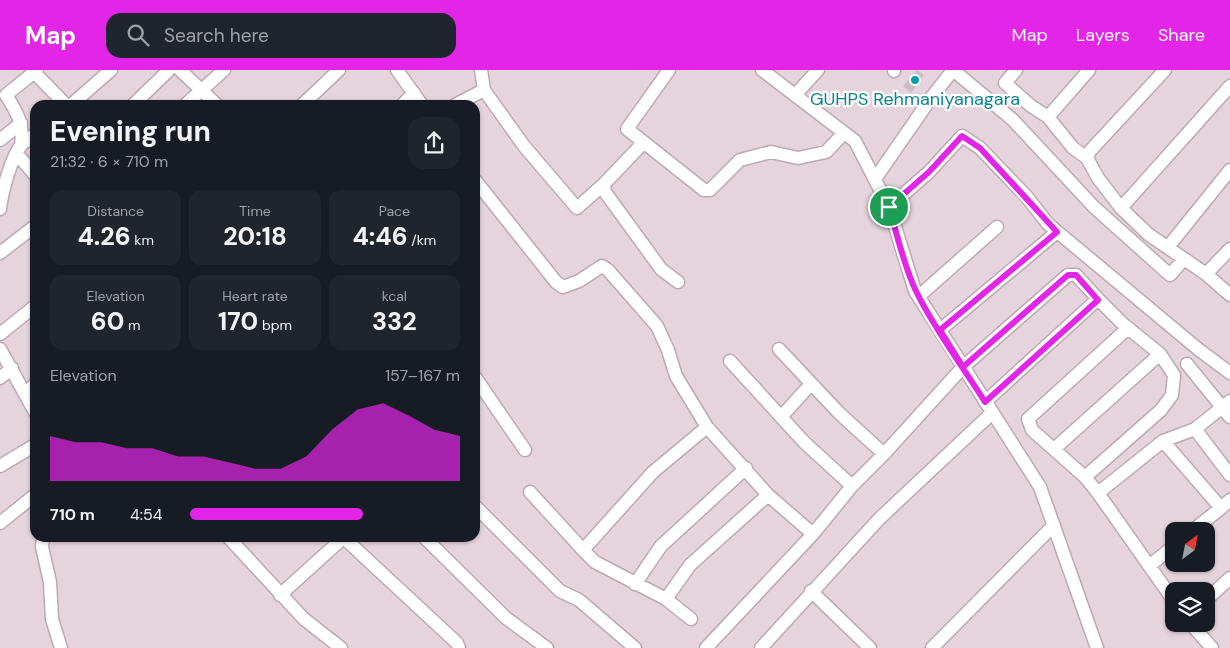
<!DOCTYPE html>
<meta charset="utf-8">
<style>
body{margin:0;font-family:"DM Sans",sans-serif;background:#20242c;color:#f1f3f6;height:100vh;display:flex;flex-direction:column;font-size:19px;white-space:nowrap}
*{box-sizing:border-box;margin:0}
p{font-size:16px;color:#9ea1a6}
.icon{flex:none;width:28px;height:28px;fill:none;stroke:currentColor;stroke-width:2;stroke-linecap:round;stroke-linejoin:round}
.map{position:relative;flex:1;overflow:hidden}
.sheet{position:absolute;left:30px;top:30px;width:450px;height:442px;display:flex;flex-direction:column;background:#171b24;border-radius:15px;box-shadow:0 1px 4px #0004}
.sheet>*{flex:none}
.needle{width:32px;rotate:32deg}
.fabs{position:absolute;left:1165px;top:452px;display:grid;gap:10px}
.fabs a{display:grid;place-items:center;width:50px;height:50px;border-radius:10px;background:#171b24;box-shadow:0 1px 4px #0004;font-size:25px}
.pin{position:absolute;display:grid;place-items:center;width:42px;height:42px;color:#fff;margin:-21px;border:2px solid #fff;border-radius:50%;box-shadow:0 1px 5px #0007}
.round{display:grid;place-items:center;flex:none;width:52px;height:52px;border-radius:15px;background:#20242c}
.headline{display:flex;align-items:center;justify-content:space-between;height:85px;padding:0 20px}
h1{font-size:28px;font-weight:800;line-height:38px}
.metrics{display:grid;grid-template-columns:repeat(3,1fr);gap:8px;height:85px;padding:5px 20px}
.metrics div{display:grid;align-content:center;border-radius:12px;background:#20242c;text-align:center}
.metrics b{font-size:25px;font-weight:800}
.metrics small{font-size:14px;font-weight:400}
.metrics p{font-size:14px}
.chart{height:140px;padding:10px 20px}
.chart p{display:flex;justify-content:space-between}
.chart svg{width:100%;height:90px;margin-top:5px;fill:#e325e8;opacity:.7}
ul{padding:0 20px;list-style:none;font-size:16px}
li{display:grid;grid-template-columns:80px 60px 1fr;align-items:center;height:38px}
li i{height:12px;border-radius:6px;background:#e325e8}
header{display:flex;align-items:center;gap:30px;box-sizing:border-box;height:70px;padding:0 25px;background:#e325e8;color:#fff}
header strong{font-size:24px}
nav{display:flex;gap:28px;margin-inline-start:auto;font-size:18px}
.search{width:350px;height:45px;background:#20242c;display:flex;align-items:center;gap:12px;box-sizing:border-box;padding:0 18px;border-radius:15px;color:#9ea1a6;font-size:19px}
.map>svg:first-child{display:block}
</style>
<header>
<strong>Map</strong>
<div class="search"><svg class="icon" aria-label="search" viewBox="0 0 24 24"><circle cx="10" cy="10" r="6"/><path d="M15 15l6 6"/></svg>Search here</div>
<nav><a>Map</a><a>Layers</a><a>Share</a></nav>
</header>
<div class="map">
<svg width="1230" height="578" viewBox="0 0 1230 578">
<rect width="100%" height="100%" fill="#f1e5eb"/>
<!-- residential -->
<path fill="#e5d4dc" fill-rule="evenodd" d="M0 0H1230V578H0ZM35 35H475V468H35ZM1174 461H1206V494H1174ZM1174 521H1206V554H1174Z"/>
<!-- building -->
<path fill="#d2bbc8" d="M917 0 924 5 911 23 903 16Z"/>
<g fill="none" stroke-linecap="round" stroke-linejoin="round">
<defs>
<path id="minor" d="M180 0 216 34
M397 0 422 35
M481 0 484 20
M669 0 627 59 704 120H710L740 90 771 82 798 88 826 82 844 63
M762 0 855 71 889 137 915 221 1040 417 1097 578
M953 0 1013 50 1094 137 1170 205 1184 189
M1016 0 1005 13 1031 36 1048 47 1089 0
M894 1V0
M34 2 66 35
M795 25 818 0
M71 35 111 0
M133 35 169 0
M185 35 224 0
M302 35 339 0
M402 35 414 23
M455 35 484 20 524 76 577 138 604 114
M1048 47 1073 78 1087 88 1098 108 1121 138 1148 164 1206 204 1230 179
M0 70 21 53
M644 72 604 114 605 122 661 199 678 212
M21 75C24 54 17 42 6 25L37 0
M17 84 35 105
M1087 88 1090 81 1165 0
M875 109 931 28 953 0
M475 110 556 212 563 217 579 211 602 196 608 200 657 256 668 280 676 306 707 357 768 425 813 464 706 578
M889 137 929 102 962 66 980 78 1027 127 1048 154 1198 279 1230 303
M1121 138 1230 16
M0 139C2 122 11 87 22 74 26 71 31 68 35 64
M1168 177 1230 100
M0 183 35 156
M1206 204 1230 225
M919 226 997 157
M1128 258 1028 349 1032 360 1085 407 1098 423 1174 531
M940 260 1057 162
M0 264 35 236
M0 279 35 342
M779 279 839 343 884 384
M730 291 804 372 852 416
M1187 294 1230 347
M475 307 525 380
M0 308 12 298
M26 323 35 314
M985 332 1098 229 1123 254 1160 284 1174 305 1172 325 1161 340 1085 407
M781 347 811 314
M1195 359 1230 405
M1163 371 1195 359 1230 331
M1054 379 1160 284
M0 396 35 375
M530 422 583 480 653 402 707 357
M1098 423 1163 371 1221 438 1230 430
M475 436 560 521 579 530 635 578
M0 453 35 425
M1192 461 1221 438
M813 464 852 416 884 384 963 297 1068 205H1076L1098 229
M43 468 42 477 50 512 52 549 61 578
M229 468 304 549 341 578
M344 468 457 573 459 578
M425 468 506 548 547 578
M583 480 595 492 666 529 691 549
M1149 496 1174 476
M635 514 661 476 746 398
M811 521 870 578
M280 525 343 468
M666 529 690 495 768 425
M1206 530 1230 508
M1191 554 1212 578
M761 578 880 448 992 343
M932 578 1054 455"/>
</defs>
<!-- minor casing -->
<use href="#minor" stroke="#bca9b3" stroke-width="15"/>
<!-- minor -->
<use href="#minor" stroke="#fff" stroke-width="12"/>
</g>
<g fill="none" stroke-linecap="round" stroke-linejoin="round">
<defs>
<path id="route" d="M889 137C897 164 904 197 916 221 933 257 963 297 985 332L1098 230 1076 205H1068L963 297 940 260 1057 162 980 78 962 66 929 102 889 137"/>
</defs>
<!-- route casing -->
<use href="#route" stroke="#fff" stroke-width="10"/>
<!-- route -->
<use href="#route" stroke="#e325e8" stroke-width="6"/>
</g>
<!-- markers -->
<circle fill="#0f9aa8" stroke="#fff" stroke-width="2" cx="915" cy="10" r="5"/>
<g text-anchor="middle" dominant-baseline="central" stroke-width="4.5" stroke-linejoin="round" paint-order="stroke">
<!-- culture labels -->
<g font-size="18" fill="#0d838f" stroke="#fff">
<text x="915" y="29">GUHPS Rehmaniyanagara</text>
</g>
</g>
</svg>
<div class="fabs">
<a><svg class="needle" viewBox="-14 -14 28 28"><path d="M0-13l5 13h-10z" fill="#e53935"/><path d="M0 13l5-13h-10z" fill="#9ea1a6"/></svg></a>
<a><svg class="icon" aria-label="layers" viewBox="0 0 24 24"><path d="M12 4l9 5-9 5-9-5zM3 14l9 5 9-5"/></svg></a>
</div>
<div class="pin" style="left:889px;top:137px;background:#1e9e55"><svg class="icon" aria-label="arrive" viewBox="0 0 24 24"><path d="M6 21V4h12l-3 4 3 4H6"/></svg></div>
<section class="sheet">
<div class="headline"><div><h1>Evening run</h1><p>21:32 · 6 × 710 m</p></div><a class="round"><svg class="icon" aria-label="share" viewBox="0 0 24 24"><path d="M12 15V3M7 8l5-5 5 5M5 13v7h14v-7"/></svg></a></div>
<div class="metrics">
<div><p>Distance</p><b>4.26<small> km</small></b></div>
<div><p>Time</p><b>20:18</b></div>
<div><p>Pace</p><b>4:46<small> /km</small></b></div>
</div>
<div class="metrics">
<div><p>Elevation</p><b>60<small> m</small></b></div>
<div><p>Heart rate</p><b>170<small> bpm</small></b></div>
<div><p>kcal</p><b>332</b></div>
</div>
<div class="chart"><p><span>Elevation</span>157–167 m</p>
<svg viewBox="0 0 160 44" preserveAspectRatio="none"><path d="M0 44V22L10 25L20 25L30 28L40 28L50 32L60 32L70 35L80 38L90 38L100 32L110 19L120 9L130 6L140 12L150 19L160 22V44z"/></svg>
</div>
<ul>
<li><b>710 m</b>4:54<i style="width:64%"></i></li>
</ul>
</section>
</div>
